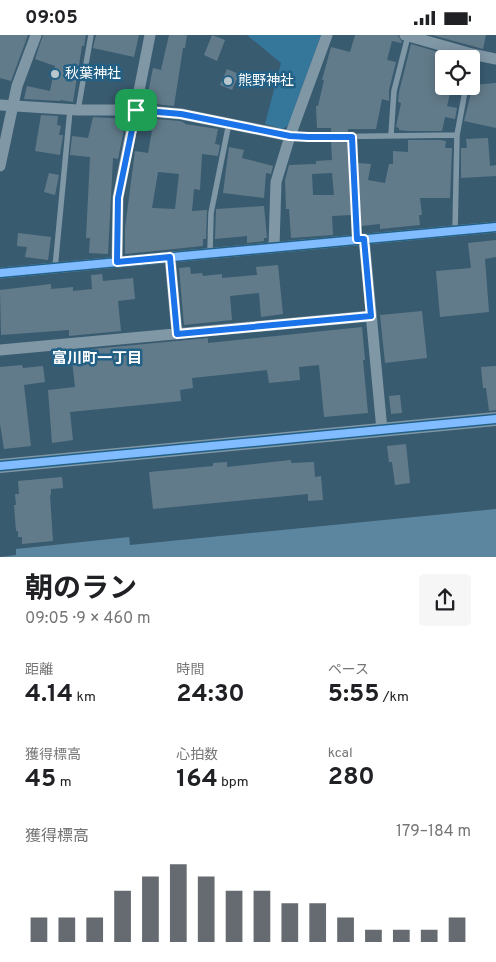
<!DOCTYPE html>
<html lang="ja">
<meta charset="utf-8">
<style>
body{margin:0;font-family:Overpass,"Noto Sans JP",sans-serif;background:#f6f6f6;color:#202124;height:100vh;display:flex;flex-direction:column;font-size:19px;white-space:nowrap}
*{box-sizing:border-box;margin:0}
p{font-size:16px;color:#757577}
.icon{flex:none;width:28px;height:28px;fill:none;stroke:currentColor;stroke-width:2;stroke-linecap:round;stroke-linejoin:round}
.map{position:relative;height:522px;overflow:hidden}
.details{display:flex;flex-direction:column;background:#fff;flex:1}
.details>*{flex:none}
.buttons{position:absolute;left:435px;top:15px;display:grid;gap:10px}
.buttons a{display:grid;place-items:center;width:45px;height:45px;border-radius:5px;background:#fff;box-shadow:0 2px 12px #0003;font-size:25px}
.pin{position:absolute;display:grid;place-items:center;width:42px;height:42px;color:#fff;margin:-21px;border-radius:10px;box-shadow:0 2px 8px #0006}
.round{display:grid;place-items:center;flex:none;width:52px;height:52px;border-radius:5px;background:#f6f6f6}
.headline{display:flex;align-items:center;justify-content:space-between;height:85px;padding:0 25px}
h1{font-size:28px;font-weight:700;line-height:38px}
.metrics{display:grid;grid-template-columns:repeat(3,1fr);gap:8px;height:85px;padding:5px 25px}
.metrics div{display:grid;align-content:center}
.metrics b{font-size:25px;font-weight:700}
.metrics small{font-size:14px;font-weight:400}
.metrics p{font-size:14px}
.chart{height:140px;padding:10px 25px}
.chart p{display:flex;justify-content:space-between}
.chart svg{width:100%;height:90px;margin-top:5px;stroke:#656b70;stroke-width:6}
.status{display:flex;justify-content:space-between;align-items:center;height:35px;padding:0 25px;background:#fff;direction:ltr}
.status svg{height:14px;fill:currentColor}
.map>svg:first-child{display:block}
</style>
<div class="status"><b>09:05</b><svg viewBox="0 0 49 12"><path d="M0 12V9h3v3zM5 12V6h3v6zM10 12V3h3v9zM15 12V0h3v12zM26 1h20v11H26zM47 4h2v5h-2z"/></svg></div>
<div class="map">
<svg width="496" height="522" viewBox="0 0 496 522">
<rect width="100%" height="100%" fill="#395b70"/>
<!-- green -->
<path fill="#35769b" d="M247 0H321L288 91 282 94 265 89 281 28Z"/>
<!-- water -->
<path fill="#5c869f" d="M496 474V522H0L16 520V514L129 502 130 510Z"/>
<!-- building -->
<path fill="#627b8a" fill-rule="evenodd" d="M0 0H28L11 46 0 43Z
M43 0H86L84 11H82L73 67 60 65V66L24 64 27 51 50 56 55 31 35 24Z
M96 0H139L134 22 93 13Z
M169 0H187L185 13H183L174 71 146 68 153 33 161 35Z
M212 0 225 5 217 26 204 20Z
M355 0H398L402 7 401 8 392 6 387 25 396 27 389 55V66L382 64 376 94H348V97H331V93H317L316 71H318L324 45H322L331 12 350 17Z
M432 0H486L483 14Z
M411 9 455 22V24H444V51H446L445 58 450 59 447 71 457 73 455 84 445 82 442 96H408L399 95V93L396 92 401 68 398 67 399 57Z
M227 34 239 39 232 55 220 50Z
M496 48V93L464 86 473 50Z
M41 80 58 81 57 90 61 91 59 100H63L60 120 35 116Z
M93 82 126 84 118 124 113 123 108 219 89 218 90 203H86L90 122 70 120 72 101 88 103Z
M144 83 180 86 185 88V89L218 94 215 109 220 110 218 121 202 119 200 155 194 154 192 176 207 175 206 204H203V211L125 219V193L135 116 148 118 152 96 142 94ZM158 137 179 139 175 174 152 173Z
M488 103 490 131 496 130V141L461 143V113H467L466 104Z
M408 105H440L446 106 445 113H452L450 163H420L422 180H419L420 190 380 194V189L361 191 358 128 371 129 368 145 385 148 389 129H393V116L408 117Z
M331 106H348L351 180 332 181 333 200 291 203 289 174H286L285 145 289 130 316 129V126L332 125ZM332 138 334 160H313L312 139Z
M229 112 244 115 242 123 273 131 271 139 266 138 264 163 223 158Z
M49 138 59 140 55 160 44 157Z
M264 171 267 203H264V206L247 208V201L215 204 216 174Z
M18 198 51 202 48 225 25 222 27 212 17 211Z
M496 205V222L485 224 489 277 440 282 436 236 471 233 468 208Z
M278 230 283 279 261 282 259 258 230 261 232 285 184 290 179 233 190 232 191 239 202 238 203 241 222 239V243L257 240 256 232Z
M102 239 103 246 133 243 135 264 118 266 121 296 69 301V295L1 300 0 255 51 249V254L73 252V256L92 254 91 240Z
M422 276 427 323 385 328 380 280Z
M362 292 365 325H363L368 378 324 382 319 330 299 332 300 345 269 348 267 335 192 343 193 353 180 355 181 366 70 377 73 405 52 408 48 355 75 352 71 316 208 303V308Z
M22 330 23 333 43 331 45 347 24 350 31 411 4 414 0 389V332Z
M496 331V375L489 376 486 353H483L481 332Z
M400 360 402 378 391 379 389 361Z
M406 409 410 448 395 450 392 427H389L387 411Z
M291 425V428L314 427 315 442 321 441 323 465 308 466V459L153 474 149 437 213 431V428L227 427V432Z
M62 442 63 453 51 454V460H50L53 506 22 509V502H18V496H16L14 470H16L15 459H19L18 446Z"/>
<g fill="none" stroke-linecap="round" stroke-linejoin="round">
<!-- service -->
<path stroke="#8097a6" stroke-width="5.5" d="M78 75 91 0
M391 100 394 56 408 1
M290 101 308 102 457 100
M352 102 357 205
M455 195 457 100 466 51
M210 218 211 178 229 88
M55 233 70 75"/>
<!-- minor -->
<path stroke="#8097a6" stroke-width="11" d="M405 0 472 19 496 24
M0 70 78 75H136L181 79 290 101
M0 131 17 51 36 0
M364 204 382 395
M274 212 276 147 290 101 327 0
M170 222 177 299
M117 227 118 163 150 0
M0 238 496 192
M0 315 371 281"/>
<!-- tertiary -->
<path stroke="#8097a6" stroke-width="14" d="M0 431 496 384"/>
<defs>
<path id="cycleway" d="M0 238 496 192
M0 431 496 384"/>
</defs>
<!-- cycleway casing -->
<use href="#cycleway" stroke="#236086" stroke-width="11"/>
<!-- cycleway -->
<use href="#cycleway" stroke="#80bcff" stroke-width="8"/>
</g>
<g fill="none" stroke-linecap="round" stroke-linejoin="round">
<defs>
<path id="route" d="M136 75 181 79 290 101 308 102H352L357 204H364L371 281 177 299 170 222 117 227 118 163Z"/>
</defs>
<!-- route casing -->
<use href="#route" stroke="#fff" stroke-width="10"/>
<!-- route -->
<use href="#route" stroke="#1a73e8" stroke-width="6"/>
</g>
<!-- markers -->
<g fill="#bac6cd" stroke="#236086" stroke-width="2">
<circle cx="55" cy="39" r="5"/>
<circle cx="228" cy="46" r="5"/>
</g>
<g text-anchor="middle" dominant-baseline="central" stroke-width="5" stroke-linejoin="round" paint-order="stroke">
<!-- poi labels -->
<g font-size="14" fill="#fff" stroke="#236086" text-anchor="start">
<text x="65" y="39">秋葉神社</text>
<text x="238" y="46">熊野神社</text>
</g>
<!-- neighbourhood labels -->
<g font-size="15" font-weight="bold" fill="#fff" stroke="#236086">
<text x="97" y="324">富川町一丁目</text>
</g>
</g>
</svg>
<div class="buttons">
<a><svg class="icon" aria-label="locate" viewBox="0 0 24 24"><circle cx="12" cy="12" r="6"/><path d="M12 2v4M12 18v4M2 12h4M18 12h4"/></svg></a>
</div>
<div class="pin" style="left:136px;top:75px;background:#1e9e55"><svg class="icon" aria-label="arrive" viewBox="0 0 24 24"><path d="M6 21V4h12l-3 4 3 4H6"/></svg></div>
</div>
<section class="details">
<div class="headline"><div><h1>朝のラン</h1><p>09:05 · 9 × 460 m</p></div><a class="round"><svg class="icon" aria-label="share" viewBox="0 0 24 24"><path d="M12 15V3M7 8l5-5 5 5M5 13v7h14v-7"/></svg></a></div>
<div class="metrics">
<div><p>距離</p><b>4.14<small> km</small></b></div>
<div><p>時間</p><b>24:30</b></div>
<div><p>ペース</p><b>5:55<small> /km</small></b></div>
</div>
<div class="metrics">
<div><p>獲得標高</p><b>45<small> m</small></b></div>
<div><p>心拍数</p><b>164<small> bpm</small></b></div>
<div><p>kcal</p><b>280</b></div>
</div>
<div class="chart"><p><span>獲得標高</span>179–184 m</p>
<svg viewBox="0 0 160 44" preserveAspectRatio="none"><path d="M5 44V32M15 44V32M25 44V32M35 44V19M45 44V12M55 44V6M65 44V12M75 44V19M85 44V19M95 44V25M105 44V25M115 44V32M125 44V38M135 44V38M145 44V38M155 44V32"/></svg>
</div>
</section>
